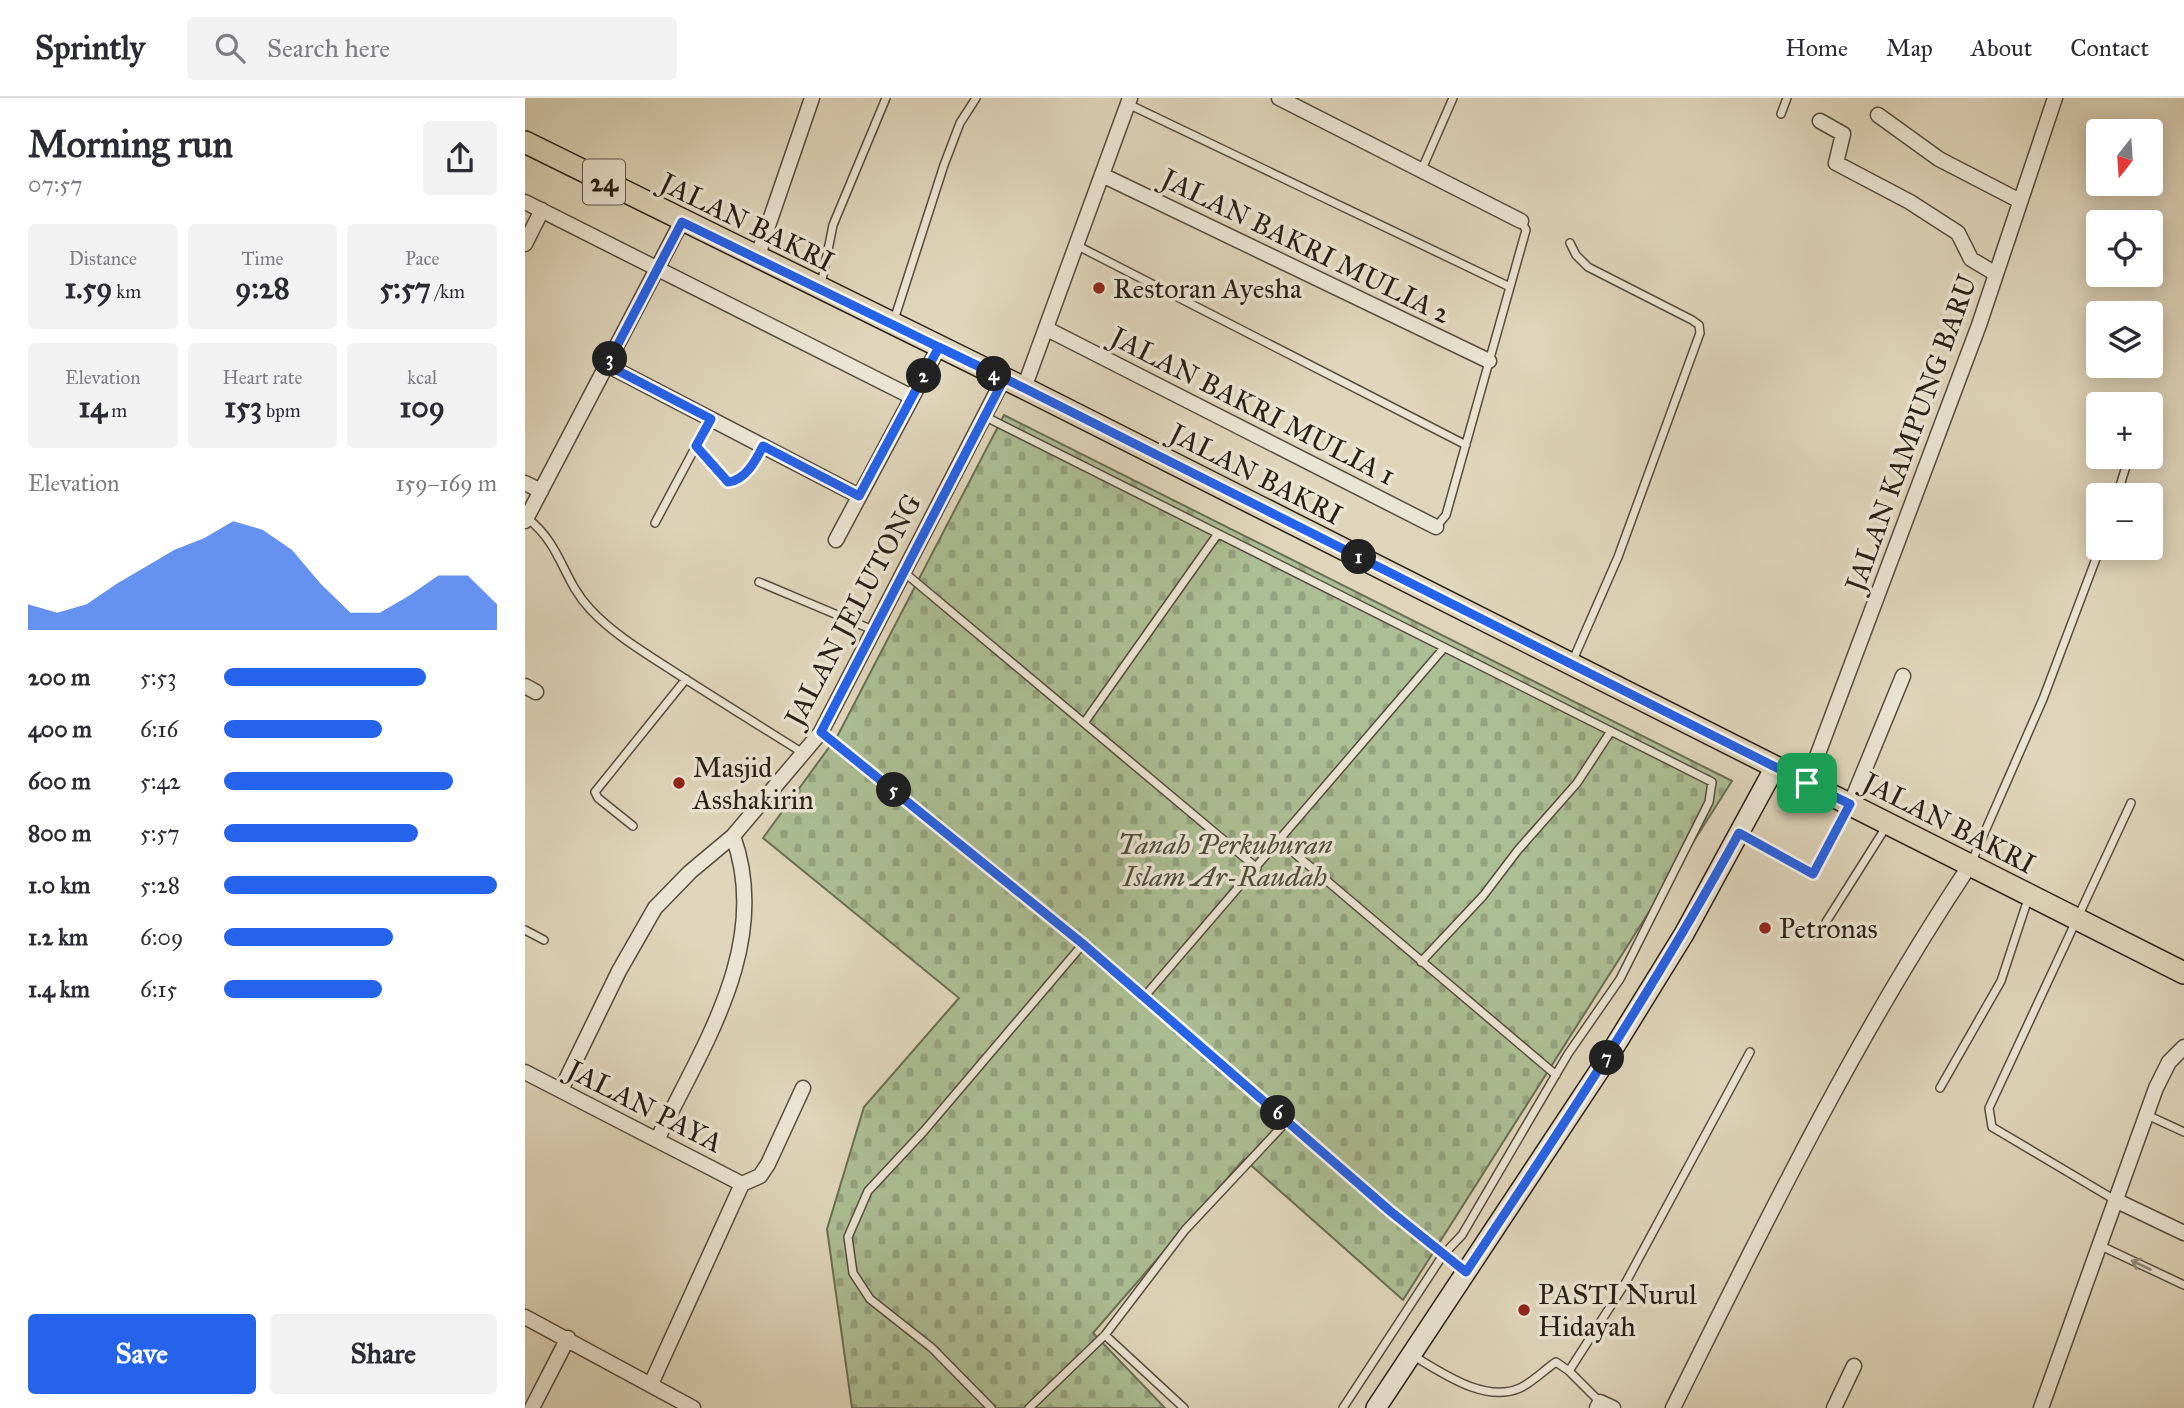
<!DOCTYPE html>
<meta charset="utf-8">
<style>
body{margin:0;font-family:"IM FELL Great Primer",serif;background:#f2f2f3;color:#2b2b33;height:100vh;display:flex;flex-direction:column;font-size:26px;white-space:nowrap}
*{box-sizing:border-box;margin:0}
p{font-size:23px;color:#7c7c81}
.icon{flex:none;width:38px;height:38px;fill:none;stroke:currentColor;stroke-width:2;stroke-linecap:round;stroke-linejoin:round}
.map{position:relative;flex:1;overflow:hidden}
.panel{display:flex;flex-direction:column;background:#fff;width:525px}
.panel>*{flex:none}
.needle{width:46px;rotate:197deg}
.tools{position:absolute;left:1561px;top:21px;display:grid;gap:14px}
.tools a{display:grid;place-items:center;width:77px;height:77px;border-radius:7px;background:#fff;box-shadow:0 4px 18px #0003;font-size:35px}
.pin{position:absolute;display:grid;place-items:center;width:60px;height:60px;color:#fff;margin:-30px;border-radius:14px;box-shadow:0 4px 10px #0006}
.km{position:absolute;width:35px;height:35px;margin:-18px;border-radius:50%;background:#222;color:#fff;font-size:19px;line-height:35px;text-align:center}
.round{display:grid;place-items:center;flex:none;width:74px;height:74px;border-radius:7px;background:#f2f2f3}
.head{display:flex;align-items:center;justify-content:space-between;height:119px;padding:0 28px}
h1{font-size:38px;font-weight:800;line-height:52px}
.stats{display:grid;grid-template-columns:repeat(3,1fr);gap:10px;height:119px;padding:7px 28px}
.stats div{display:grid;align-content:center;border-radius:7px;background:#f2f2f3;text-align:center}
.stats b{font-size:30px;font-weight:800}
.stats small{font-size:19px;font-weight:400}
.stats p{font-size:19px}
.chart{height:196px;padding:14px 28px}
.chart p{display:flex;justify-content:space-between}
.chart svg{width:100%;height:126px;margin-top:7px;fill:#2563eb;opacity:.7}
.button{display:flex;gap:14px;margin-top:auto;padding:14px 28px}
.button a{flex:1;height:80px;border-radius:7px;background:#2563eb;color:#fff;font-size:28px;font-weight:800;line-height:80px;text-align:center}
.button a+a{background:#f2f2f3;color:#2b2b33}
ul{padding:0 28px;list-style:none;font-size:23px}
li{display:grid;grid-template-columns:112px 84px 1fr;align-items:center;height:52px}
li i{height:18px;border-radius:9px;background:#2563eb}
header{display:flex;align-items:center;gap:42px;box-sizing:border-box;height:98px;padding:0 35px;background:#fff;border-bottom:2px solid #e1e1e2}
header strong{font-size:33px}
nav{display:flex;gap:38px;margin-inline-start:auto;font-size:24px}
.search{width:490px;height:63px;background:#f2f2f3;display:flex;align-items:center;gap:18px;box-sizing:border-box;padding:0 24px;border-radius:7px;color:#7c7c81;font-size:26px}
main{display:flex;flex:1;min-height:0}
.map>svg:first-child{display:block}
</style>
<header>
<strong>Sprintly</strong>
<div class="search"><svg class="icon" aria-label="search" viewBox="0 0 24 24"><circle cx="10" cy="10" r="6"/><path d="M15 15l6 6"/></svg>Search here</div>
<nav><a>Home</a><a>Map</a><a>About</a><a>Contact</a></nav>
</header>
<main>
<section class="panel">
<div class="head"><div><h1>Morning run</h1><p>07:57</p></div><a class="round"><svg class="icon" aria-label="share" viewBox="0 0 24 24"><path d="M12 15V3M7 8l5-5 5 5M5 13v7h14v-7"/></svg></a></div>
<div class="stats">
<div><p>Distance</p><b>1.59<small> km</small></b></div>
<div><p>Time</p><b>9:28</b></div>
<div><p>Pace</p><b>5:57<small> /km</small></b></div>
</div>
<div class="stats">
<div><p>Elevation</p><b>14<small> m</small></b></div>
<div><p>Heart rate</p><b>153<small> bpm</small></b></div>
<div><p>kcal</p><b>109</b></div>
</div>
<div class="chart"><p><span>Elevation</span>159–169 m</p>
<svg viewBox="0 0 160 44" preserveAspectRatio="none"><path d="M0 44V35L10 38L20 35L30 28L40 22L50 16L60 12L70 6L80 9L90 16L100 28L110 38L120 38L130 32L140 25L150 25L160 35V44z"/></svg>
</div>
<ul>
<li><b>200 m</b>5:53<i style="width:74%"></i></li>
<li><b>400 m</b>6:16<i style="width:58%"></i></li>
<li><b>600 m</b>5:42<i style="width:84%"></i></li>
<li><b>800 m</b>5:57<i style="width:71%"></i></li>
<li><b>1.0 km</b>5:28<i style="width:100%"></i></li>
<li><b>1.2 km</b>6:09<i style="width:62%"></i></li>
<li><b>1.4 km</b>6:15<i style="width:58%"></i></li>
</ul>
<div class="button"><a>Save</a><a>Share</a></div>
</section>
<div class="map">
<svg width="1659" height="1310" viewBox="0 0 1659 1310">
<defs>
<pattern id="cemetery-stones" width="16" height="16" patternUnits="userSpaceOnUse" patternTransform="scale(1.75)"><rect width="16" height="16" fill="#acbe94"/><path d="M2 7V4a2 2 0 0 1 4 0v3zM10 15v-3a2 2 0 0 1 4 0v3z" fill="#94a37f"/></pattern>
</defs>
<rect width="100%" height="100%" fill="#dfd5ba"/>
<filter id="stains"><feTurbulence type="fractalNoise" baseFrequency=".00286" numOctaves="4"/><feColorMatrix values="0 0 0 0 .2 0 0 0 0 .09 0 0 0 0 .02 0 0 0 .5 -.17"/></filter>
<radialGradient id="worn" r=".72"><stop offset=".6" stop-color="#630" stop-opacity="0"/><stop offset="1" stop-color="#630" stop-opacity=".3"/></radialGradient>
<!-- cemetery -->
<path fill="url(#cemetery-stones)" stroke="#6a6e54" stroke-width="2" d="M479 317 1207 683 878 1202 719 1061 568 1235 640 1310H327L302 1131 339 1009 434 900 238 740 313 637Z"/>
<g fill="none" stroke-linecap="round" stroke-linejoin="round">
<defs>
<path id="lane" d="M603 6 985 189
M1256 16 1262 0
M897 71 928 0
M1045 145 1051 157 1063 169 1167 222 1174 227 1175 235 1093 459 1048 562
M553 148 941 347
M296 187 308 127 361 0
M369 222 419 67 435 25 451 0
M459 318 1187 684 1184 704 1095 881 1043 956 937 1137 918 1157 818 1310
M186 321 171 348 203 384C220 383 231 363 238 348
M1592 397 1604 359
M2 420C37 447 37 481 65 511 89 537 122 556 151 575 193 602 235 628 278 655
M130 425 171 348
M911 429 921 417 1001 132 996 123
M380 475 732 770
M234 484 348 532
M559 625 692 437
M296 634 558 846 865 1113 941 1173
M108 728 73 700 70 694 161 581
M1216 736 1288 776 1324 707
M755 743 1031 977
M1447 763 1518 601 1575 450
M1301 824 1361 729
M0 832 19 842
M896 864 958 798 993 752 1052 685 1086 633
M619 899 918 551
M1415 990 1476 883 1503 801
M1622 1017 1659 1034
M1590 1102 1467 1029 1464 1010 1606 705
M1574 1147 1659 1187
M580 1237 659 1310
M887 1257C916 1274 960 1306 995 1290 1008 1284 1019 1272 1031 1264L1044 1273
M1075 1304 1044 1273 1101 1184 1225 954
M466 1310 407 1250 345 1201 328 1175 323 1139 343 1093 399 1033 558 846
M504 1310 580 1237 660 1132 762 1023"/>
<path id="street" d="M754 0 996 123
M1353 17 1414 61 1495 103
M1295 23 1318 36 1311 65 1385 104 1433 135 1446 161 1471 176
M577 77 964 263
M0 104 387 299
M0 146 17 112
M232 160 287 0
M522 231 911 429
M82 267 334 398
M499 290 605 0
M0 385 16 393
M0 423 157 123
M311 442 414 249
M0 588 11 594
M1282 685 1454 227 1530 0
M1325 707 1378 578
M0 974 217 1086
M36 992 94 873 130 810 165 774 208 738 296 634 479 280
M132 1042C178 947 247 846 208 738
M217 1086 235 1078 243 1066 278 990
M1590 1102 1659 1135
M0 1219 168 1310
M126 1286 217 1086
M7 1310 43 1240
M1072 1310 1075 1304 1088 1310
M1148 1310C1240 1125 1330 939 1445 767
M1309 1310 1329 1268
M1516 1310 1631 990 1644 964 1659 949"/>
<path id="secondary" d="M851 1310 1080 964 1159 836 1250 669"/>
<path id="primary" d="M0 44 499 290 1659 875"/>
</defs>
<!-- lane casing -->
<use href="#lane" stroke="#564c3e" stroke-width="10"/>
<!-- street casing -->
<use href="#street" stroke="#564c3e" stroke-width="17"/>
<!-- secondary casing -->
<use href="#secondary" stroke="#291f15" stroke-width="22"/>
<!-- primary casing -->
<use href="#primary" stroke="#291f15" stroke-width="24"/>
<!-- lane -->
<use href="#lane" stroke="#eae4d2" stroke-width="7"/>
<!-- street -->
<use href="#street" stroke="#eae4d2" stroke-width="14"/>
<!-- secondary -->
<use href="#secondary" stroke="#eae4d2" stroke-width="19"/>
<!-- primary -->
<use href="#primary" stroke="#dfd5ba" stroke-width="21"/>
</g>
<!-- one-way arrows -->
<defs><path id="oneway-shaft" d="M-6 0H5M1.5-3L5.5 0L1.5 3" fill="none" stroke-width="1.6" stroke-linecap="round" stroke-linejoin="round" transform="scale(1.75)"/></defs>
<use stroke="#938b7d" href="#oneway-shaft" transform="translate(1616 1167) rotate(-154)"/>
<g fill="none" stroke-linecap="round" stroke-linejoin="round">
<defs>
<path id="route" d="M1282 685 499 290 414 249 334 398 238 348C231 362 220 383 203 384L171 348 186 321 82 267 157 124 479 281 296 634 558 846 865 1113 941 1174C1037 1030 1131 887 1214 735L1288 776 1325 706 1282 685"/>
</defs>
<!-- route casing -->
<use href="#route" stroke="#fff" stroke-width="14"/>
<!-- route -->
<use href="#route" stroke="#2563eb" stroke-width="9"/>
</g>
<!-- markers -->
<g fill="#8f2418" stroke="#eae4d2" stroke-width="2.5">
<circle cx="574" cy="190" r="7"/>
<circle cx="154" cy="685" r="7"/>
<circle cx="1240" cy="830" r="7"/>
<circle cx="999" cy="1212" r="7"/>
</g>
<g text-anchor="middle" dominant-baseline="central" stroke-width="7" stroke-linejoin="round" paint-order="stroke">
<!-- shield labels -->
<rect fill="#eae4d2" stroke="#635a4e" stroke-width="2" x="58" y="61.5" width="42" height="45" rx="5"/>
<g font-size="26" font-weight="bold" fill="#291f15">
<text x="79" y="84">24</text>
</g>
<!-- street labels -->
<g font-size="28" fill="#291f15" stroke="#eae4d2">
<text transform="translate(222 124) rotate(26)">JALAN BAKRI</text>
<text transform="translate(781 148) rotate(26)">JALAN BAKRI MULIA 2</text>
<text transform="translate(728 308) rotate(27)">JALAN BAKRI MULIA 1</text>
<text transform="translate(1386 335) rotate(-70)">JALAN KAMPUNG BARU</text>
<text transform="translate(731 376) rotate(27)">JALAN BAKRI</text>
<text transform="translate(328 512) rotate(-62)">JALAN JELUTONG</text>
<text transform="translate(1424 725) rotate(27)">JALAN BAKRI</text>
<text transform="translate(120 1008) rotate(27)">JALAN PAYA</text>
</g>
<!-- poi labels -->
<g font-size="28" fill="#291f15" stroke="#eae4d2" text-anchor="start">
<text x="588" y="190">Restoran Ayesha</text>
<text x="168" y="669">Masjid<tspan x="168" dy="32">Asshakirin</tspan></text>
<text x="1254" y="830">Petronas</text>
<text x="1013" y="1196">PASTI Nurul<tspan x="1013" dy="32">Hidayah</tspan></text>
</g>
<!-- park labels -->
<g font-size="28" font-style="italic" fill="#504f3b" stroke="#eae4d2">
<text x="700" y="746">Tanah Perkuburan<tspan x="700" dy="32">Islam Ar-Raudah</tspan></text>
</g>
</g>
<rect width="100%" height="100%" filter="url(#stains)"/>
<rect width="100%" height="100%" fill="url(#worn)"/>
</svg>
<div class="tools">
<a><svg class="needle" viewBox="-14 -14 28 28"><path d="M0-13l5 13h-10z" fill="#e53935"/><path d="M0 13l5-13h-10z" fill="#7c7c81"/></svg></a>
<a><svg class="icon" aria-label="locate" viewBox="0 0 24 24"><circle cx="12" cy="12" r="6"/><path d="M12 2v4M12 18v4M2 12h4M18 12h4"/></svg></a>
<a><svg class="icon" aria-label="layers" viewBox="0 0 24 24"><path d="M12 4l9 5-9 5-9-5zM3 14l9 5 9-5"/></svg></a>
<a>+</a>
<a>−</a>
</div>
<div class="pin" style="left:1282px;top:685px;background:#1e9e55"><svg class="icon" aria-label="arrive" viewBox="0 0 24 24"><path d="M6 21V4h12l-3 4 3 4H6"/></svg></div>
<b class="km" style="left:834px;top:459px">1</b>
<b class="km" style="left:399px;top:278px">2</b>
<b class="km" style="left:85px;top:261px">3</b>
<b class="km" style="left:469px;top:276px">4</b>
<b class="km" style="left:369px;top:692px">5</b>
<b class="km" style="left:753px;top:1015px">6</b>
<b class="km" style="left:1082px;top:960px">7</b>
</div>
</main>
